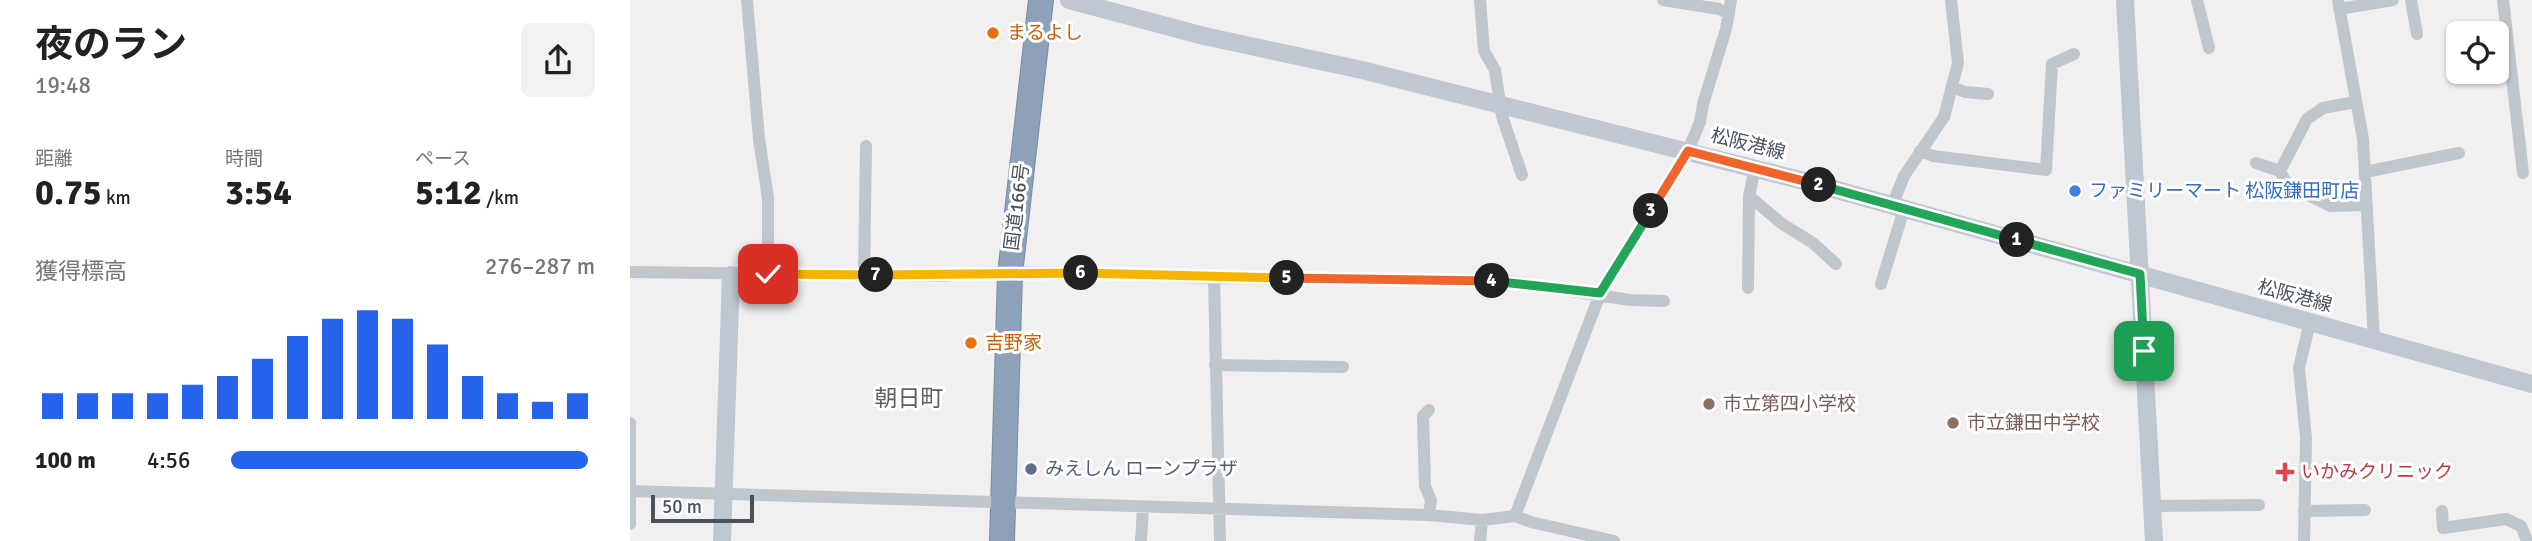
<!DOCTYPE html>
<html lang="ja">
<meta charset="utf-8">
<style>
body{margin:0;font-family:Signika,"Noto Sans JP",sans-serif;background:#f2f2f2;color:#222;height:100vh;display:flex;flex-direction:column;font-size:26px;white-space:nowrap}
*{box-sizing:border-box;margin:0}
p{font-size:23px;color:#767676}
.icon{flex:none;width:38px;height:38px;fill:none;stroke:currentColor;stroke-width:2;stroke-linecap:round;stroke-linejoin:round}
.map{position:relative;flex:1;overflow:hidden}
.side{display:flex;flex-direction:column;background:#fff;width:630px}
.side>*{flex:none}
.controls{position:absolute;left:1816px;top:21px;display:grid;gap:14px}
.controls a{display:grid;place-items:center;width:63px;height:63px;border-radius:10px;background:#fff;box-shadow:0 2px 5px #0004;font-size:35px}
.scale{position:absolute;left:21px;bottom:18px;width:103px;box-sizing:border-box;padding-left:7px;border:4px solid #49525b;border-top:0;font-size:19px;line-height:24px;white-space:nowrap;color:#49525b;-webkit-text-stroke:5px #fff;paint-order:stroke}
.pin{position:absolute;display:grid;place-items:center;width:60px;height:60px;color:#fff;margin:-30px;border-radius:14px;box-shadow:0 4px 10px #0006}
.km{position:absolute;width:35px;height:35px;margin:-18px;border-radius:50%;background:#222;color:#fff;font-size:19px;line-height:35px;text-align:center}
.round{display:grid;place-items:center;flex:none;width:74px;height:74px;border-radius:10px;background:#f2f2f2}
.overview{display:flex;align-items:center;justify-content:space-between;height:119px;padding:0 35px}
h1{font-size:38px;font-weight:700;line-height:52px}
.figures{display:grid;grid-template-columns:repeat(3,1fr);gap:10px;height:119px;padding:7px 35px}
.figures div{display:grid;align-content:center}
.figures b{font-size:35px;font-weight:700}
.figures small{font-size:19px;font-weight:400}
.figures p{font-size:19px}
.chart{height:196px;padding:14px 35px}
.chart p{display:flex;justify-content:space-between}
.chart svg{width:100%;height:126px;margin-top:7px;stroke:#2563eb;stroke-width:6}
ul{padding:0 35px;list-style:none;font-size:23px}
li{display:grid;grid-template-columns:112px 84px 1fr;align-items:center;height:52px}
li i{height:18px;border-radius:9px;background:#2563eb}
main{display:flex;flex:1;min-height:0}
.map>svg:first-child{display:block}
</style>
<main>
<section class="side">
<div class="overview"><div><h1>夜のラン</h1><p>19:48</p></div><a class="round"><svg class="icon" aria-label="share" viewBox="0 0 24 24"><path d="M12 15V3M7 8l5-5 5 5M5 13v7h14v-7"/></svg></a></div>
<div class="figures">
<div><p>距離</p><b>0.75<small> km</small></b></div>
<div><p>時間</p><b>3:54</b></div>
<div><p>ペース</p><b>5:12<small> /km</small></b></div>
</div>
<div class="chart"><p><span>獲得標高</span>276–287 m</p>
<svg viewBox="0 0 160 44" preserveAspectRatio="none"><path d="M5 44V35M15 44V35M25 44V35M35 44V35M45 44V32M55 44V29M65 44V23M75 44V15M85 44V9M95 44V6M105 44V9M115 44V18M125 44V29M135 44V35M145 44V38M155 44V35"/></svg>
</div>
<ul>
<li><b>100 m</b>4:56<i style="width:98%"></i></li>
</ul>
</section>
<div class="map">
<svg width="1902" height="541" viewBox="0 0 1902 541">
<rect width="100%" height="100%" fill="#f1efef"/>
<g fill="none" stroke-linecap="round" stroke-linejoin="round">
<defs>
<path id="highway" d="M372 541 380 274 411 0"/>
</defs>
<!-- highway casing -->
<use href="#highway" stroke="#788ca4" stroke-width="26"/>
<!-- street -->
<path stroke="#bfc6cc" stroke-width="12" d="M117 0 129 139 138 198V274
M850 0 854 51 865 70 872 116 892 175
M1033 0 1089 9 1099 14
M1567 0 1579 48
M1708 0 1733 139 1744 339
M1781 0 1787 34
M1873 0 1893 173
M1709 9 1763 0
M1322 87 1335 92 1358 94
M1725 102 1693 108 1677 119 1650 171 1656 182 1662 187 1701 206 1737 205
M1290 151 1303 156 1416 170 1422 64 1444 54
M1626 163 1650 171
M1735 172 1829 153
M1119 196 1151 223 1183 243 1206 264
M1262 206 1274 176 1314 117 1328 63 1321 0
M0 272 314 276 341 273 424 272 584 278 877 281 1000 300 1034 301
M234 275 236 146
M584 278 590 541
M1251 284 1274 209
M1118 288 1119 196 1125 168
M585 365 713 367
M799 410 793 416 795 486 801 500 799 515
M0 423V524
M0 491 799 515 852 520 885 516 901 522 984 541
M1522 506 1629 505
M1674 511 1735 510
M1812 511 1813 528 1876 519 1891 526 1897 541
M885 516 970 294 1058 151 1070 122 1073 104 1096 29 1101 0
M511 541 513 508
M850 541 852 520
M1674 541 1676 438 1669 368 1680 322"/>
<!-- secondary -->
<path stroke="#bfc7d1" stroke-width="18" d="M439 0 574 36 732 70 1182 183 1902 384
M1495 0 1524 541
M92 541 101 275"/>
<!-- highway -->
<use href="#highway" stroke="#8da1b8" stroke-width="24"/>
</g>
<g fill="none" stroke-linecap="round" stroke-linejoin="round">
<defs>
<path id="split-1" d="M1387 240 1510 274 1514 351"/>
<path id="split-2" d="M1189 185 1387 240"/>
<path id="split-3" d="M1021 211 1058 151 1189 185"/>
<path id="split-4" d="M862 281 970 293 1021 211"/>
<path id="split-5" d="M657 278 862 281"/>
<path id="split-6" d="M451 273 657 278"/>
<path id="split-7" d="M246 275 451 273"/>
<path id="split-8" d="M138 274 246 275"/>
</defs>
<!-- split-1 casing -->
<use href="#split-1" stroke="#fff" stroke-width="14"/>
<!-- split-2 casing -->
<use href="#split-2" stroke="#fff" stroke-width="14"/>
<!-- split-3 casing -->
<use href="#split-3" stroke="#fff" stroke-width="14"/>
<!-- split-4 casing -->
<use href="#split-4" stroke="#fff" stroke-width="14"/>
<!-- split-5 casing -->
<use href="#split-5" stroke="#fff" stroke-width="14"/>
<!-- split-6 casing -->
<use href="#split-6" stroke="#fff" stroke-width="14"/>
<!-- split-7 casing -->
<use href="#split-7" stroke="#fff" stroke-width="14"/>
<!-- split-8 casing -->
<use href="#split-8" stroke="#fff" stroke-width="14"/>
<!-- split-1 -->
<use href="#split-1" stroke="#22a559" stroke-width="9"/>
<!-- split-2 -->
<use href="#split-2" stroke="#22a559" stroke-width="9"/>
<!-- split-3 -->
<use href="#split-3" stroke="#f0652b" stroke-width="9"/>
<!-- split-4 -->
<use href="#split-4" stroke="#22a559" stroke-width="9"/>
<!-- split-5 -->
<use href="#split-5" stroke="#f0652b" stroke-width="9"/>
<!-- split-6 -->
<use href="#split-6" stroke="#f5b400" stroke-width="9"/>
<!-- split-7 -->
<use href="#split-7" stroke="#f5b400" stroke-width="9"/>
<!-- split-8 -->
<use href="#split-8" stroke="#f5b400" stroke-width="9"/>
</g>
<!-- markers -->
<g fill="#e8710a" stroke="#fff" stroke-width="2.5">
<circle cx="363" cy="33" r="7"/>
<circle cx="341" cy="343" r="7"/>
</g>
<circle fill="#3f7fe0" stroke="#fff" stroke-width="2.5" cx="1445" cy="191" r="7"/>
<g fill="#8d6e63" stroke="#fff" stroke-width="2.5">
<circle cx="1079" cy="404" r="7"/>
<circle cx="1323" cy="423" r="7"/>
</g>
<circle fill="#5c6f8a" stroke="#fff" stroke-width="2.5" cx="401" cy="469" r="7"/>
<path fill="#e0444e" stroke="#fff" stroke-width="2.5" d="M1651.5 461.5h7v7h7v7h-7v7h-7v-7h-7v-7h7z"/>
<g text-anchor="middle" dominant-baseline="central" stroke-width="6" stroke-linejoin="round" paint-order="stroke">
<!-- food labels -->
<g font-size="19" fill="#c56008" stroke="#fff" text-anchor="start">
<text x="377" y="33">まるよし</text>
<text x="355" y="343">吉野家</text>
</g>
<!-- street labels -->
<g font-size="19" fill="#49525b" stroke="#fff">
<text transform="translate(1118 144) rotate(14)">松阪港線</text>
<text transform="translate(387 207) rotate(-83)">国道166号</text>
<text transform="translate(1665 296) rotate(15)">松阪港線</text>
</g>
<!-- shop labels -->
<g font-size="19" fill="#366cbe" stroke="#fff" text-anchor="start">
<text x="1459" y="191">ファミリーマート 松阪鎌田町店</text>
</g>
<!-- education labels -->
<g font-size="19" fill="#785e54" stroke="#fff" text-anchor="start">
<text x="1093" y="404">市立第四小学校</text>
<text x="1337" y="423">市立鎌田中学校</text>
</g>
<!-- service labels -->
<g font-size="19" fill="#4e5e75" stroke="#fff" text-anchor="start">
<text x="415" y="469">みえしん ローンプラザ</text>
</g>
<!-- health labels -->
<g font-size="19" fill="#be3a42" stroke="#fff" text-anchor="start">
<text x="1671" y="472">いかみクリニック</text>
</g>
<!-- quarter labels -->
<g font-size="23" fill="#5d6063" stroke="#fff">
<text x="279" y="398">朝日町</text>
</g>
</g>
</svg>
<div class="controls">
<a><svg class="icon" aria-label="locate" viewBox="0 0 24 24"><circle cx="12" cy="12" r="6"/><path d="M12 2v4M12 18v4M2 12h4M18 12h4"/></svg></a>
</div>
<div class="scale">50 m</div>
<div class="pin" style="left:1514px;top:351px;background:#1e9e55"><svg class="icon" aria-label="arrive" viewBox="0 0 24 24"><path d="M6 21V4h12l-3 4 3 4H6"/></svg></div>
<div class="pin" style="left:138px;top:274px;background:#d93025"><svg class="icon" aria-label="check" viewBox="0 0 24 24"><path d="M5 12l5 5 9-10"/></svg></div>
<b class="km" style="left:1387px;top:240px">1</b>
<b class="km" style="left:1189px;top:185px">2</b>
<b class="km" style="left:1021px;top:211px">3</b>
<b class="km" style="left:862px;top:281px">4</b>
<b class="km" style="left:657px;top:278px">5</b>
<b class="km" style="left:451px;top:273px">6</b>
<b class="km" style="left:246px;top:275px">7</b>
</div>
</main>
